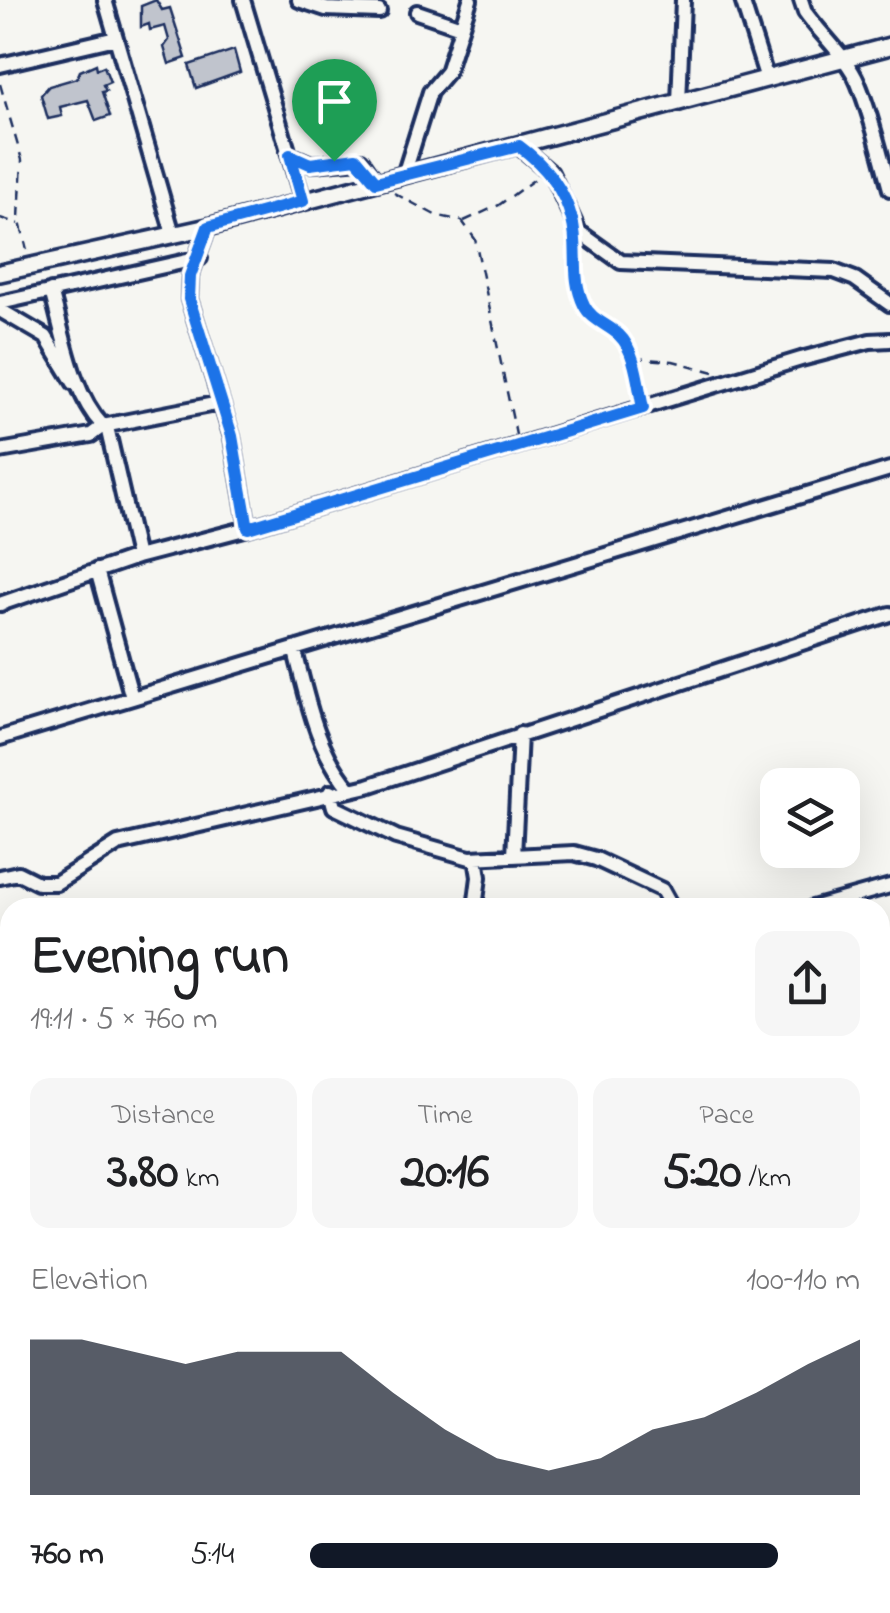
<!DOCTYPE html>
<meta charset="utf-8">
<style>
body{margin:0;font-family:"Indie Flower",sans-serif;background:#f6f6f6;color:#202124;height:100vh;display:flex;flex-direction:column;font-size:38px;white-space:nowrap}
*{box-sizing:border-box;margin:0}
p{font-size:32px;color:#757577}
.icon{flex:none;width:55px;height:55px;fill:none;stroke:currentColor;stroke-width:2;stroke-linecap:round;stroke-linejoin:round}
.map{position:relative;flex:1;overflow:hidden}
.sheet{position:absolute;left:0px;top:898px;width:890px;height:718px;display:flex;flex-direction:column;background:#fff;border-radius:30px 30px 0 0;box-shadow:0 10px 40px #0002}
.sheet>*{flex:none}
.buttons{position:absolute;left:760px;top:768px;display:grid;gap:20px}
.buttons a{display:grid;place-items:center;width:100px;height:100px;border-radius:20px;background:#fff;box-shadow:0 10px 40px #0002;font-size:50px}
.pin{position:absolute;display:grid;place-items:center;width:85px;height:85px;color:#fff;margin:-102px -42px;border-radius:50% 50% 50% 0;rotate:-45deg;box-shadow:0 0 10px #0007}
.pin .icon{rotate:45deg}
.round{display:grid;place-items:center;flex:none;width:105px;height:105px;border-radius:20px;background:#f6f6f6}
.headline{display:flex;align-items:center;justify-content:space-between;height:170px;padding:0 30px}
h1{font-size:55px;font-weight:800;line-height:75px}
.metrics{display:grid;grid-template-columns:repeat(3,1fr);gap:15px;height:170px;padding:10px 30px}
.metrics div{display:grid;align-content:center;border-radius:20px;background:#f6f6f6;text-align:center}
.metrics b{font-size:50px;font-weight:800}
.metrics small{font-size:28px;font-weight:400}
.metrics p{font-size:28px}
.chart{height:280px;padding:20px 30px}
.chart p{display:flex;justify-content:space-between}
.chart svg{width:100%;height:180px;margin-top:10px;fill:#111827;opacity:.7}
ul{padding:0 30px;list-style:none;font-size:32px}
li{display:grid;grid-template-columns:160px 120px 1fr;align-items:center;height:75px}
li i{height:25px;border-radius:12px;background:#111827}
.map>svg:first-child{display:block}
</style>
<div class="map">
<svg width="890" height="1613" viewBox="0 0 890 1613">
<rect width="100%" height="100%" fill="#f6f6f2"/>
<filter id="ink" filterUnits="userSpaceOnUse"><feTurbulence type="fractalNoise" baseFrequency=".01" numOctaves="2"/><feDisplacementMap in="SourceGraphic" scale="20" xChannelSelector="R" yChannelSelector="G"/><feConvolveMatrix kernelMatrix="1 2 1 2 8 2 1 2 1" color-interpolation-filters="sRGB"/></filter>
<g filter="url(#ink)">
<!-- building -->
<path fill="#c0c4cd" stroke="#1b2f5e" stroke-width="2.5" d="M156 0 162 10 170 8 186 58 169 64 164 47 169 40 165 26 150 30 149 24 141 27V6Z
M234 50 240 72 196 88 189 65Z
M96 64 97 69 104 66 110 82 103 85 106 91 102 92 110 116 96 121 88 100 60 107 62 116 48 119 41 95 49 86 77 78 80 71Z"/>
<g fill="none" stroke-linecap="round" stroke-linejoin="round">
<defs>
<path id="minor" d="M105 0 173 234
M243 0 303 201
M299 0 326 9 379 11
M742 0 767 79
M801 0 805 12C821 35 847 57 858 83 872 117 880 153 890 189
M417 12 461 27
M0 65 116 38
M679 103 683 0
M519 146 551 173 579 232 621 262 834 271 855 279 890 304
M290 155 311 164 361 160 376 182
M404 175 430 92 447 72 470 0
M208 227 190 276 189 299 232 437 248 528
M51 291C64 335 71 392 103 426L220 403
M0 303 200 258
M0 310 46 337 74 383
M107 427 137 557
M0 451 91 435 103 426
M97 570 132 698
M0 604 137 557 248 528 801 359 870 341 890 340
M295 651C307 698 317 751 350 789
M0 738 890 469
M330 792 334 807 396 837 470 858 574 853 596 859 662 890 672 908
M514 856 520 734
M0 877 18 873 38 883H56L118 844 368 786 890 614
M475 908 479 877 476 858
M812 908 890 886
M0 1017 7 1015
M0 1456 10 1454
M0 1529 10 1576
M16 1605 18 1613
M133 1605 135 1613
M250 1605 251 1613
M738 1605 753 1613"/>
<path id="major" d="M0 273 208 227 890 46"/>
</defs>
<!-- minor casing -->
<use href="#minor" stroke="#1b2f5e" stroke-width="20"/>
<!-- major casing -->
<use href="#major" stroke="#1b2f5e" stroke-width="22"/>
<!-- path -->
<path stroke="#1b2f5e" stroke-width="2.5" stroke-dasharray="10 8" stroke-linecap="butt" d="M0 84 22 160 19 218 27 250
M394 193 435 215 462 221 475 239 516 435
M0 218 19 224
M464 221 499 205 539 176
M574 243C575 264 573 295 588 312 597 322 612 327 620 336 634 352 636 378 641 397
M634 358 673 361 714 372"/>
<!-- minor -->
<use href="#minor" stroke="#f6f6f2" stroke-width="12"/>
<!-- major -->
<use href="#major" stroke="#f6f6f2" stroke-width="15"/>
</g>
</g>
<g fill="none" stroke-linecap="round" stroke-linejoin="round" filter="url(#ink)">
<defs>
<path id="route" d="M519 146C545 165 564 188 572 220 580 248 570 277 584 305 591 320 607 324 619 335 636 351 638 386 643 408L248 528 232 436 189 299 190 276 208 227 303 201 290 155 310 164 356 158 376 182Z"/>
</defs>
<!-- route casing -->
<use href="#route" stroke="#fff" stroke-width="20"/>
<!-- route -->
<use href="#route" stroke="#1a73e8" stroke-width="12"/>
</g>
</svg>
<div class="buttons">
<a><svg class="icon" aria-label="layers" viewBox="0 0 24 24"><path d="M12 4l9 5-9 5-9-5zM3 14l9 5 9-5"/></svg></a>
</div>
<div class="pin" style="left:334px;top:161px;background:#1e9e55"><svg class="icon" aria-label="arrive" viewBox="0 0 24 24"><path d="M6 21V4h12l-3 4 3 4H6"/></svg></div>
<section class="sheet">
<div class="headline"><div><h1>Evening run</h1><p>19:11 · 5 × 760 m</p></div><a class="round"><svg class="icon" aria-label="share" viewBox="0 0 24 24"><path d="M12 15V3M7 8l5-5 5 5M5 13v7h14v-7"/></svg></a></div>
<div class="metrics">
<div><p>Distance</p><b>3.80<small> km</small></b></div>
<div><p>Time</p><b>20:16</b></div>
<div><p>Pace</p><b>5:20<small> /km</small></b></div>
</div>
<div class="chart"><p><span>Elevation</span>100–110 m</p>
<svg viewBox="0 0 160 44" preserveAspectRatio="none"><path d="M0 44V6L10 6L20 9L30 12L40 9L50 9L60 9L70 19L80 28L90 35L100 38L110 35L120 28L130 25L140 19L150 12L160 6V44z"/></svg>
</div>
<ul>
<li><b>760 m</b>5:14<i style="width:85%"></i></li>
</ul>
</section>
</div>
